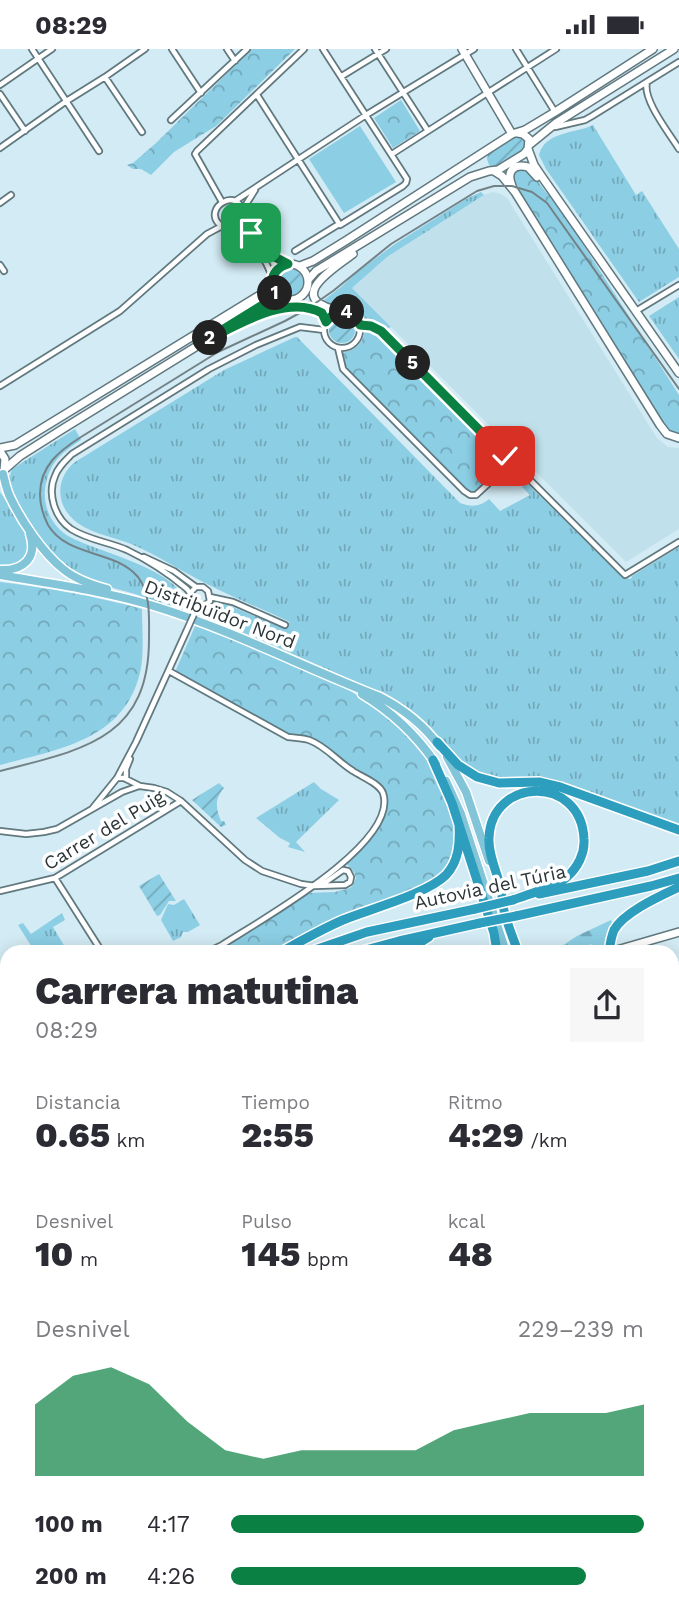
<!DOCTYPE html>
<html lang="es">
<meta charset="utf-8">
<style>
body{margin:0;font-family:"Work Sans",sans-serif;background:#f7f7f7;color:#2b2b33;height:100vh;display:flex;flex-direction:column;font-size:26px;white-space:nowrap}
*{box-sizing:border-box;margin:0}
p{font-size:23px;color:#7c7c81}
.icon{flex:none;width:38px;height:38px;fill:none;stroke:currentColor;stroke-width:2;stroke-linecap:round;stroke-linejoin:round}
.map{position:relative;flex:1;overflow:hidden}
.drawer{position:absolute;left:0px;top:896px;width:679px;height:672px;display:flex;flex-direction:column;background:#fff;border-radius:21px 21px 0 0;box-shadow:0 4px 18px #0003}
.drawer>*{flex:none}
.pin{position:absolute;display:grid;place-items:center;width:60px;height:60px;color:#fff;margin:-30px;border-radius:14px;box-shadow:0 4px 10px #0006}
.km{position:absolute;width:35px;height:35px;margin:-18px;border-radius:50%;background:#222;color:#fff;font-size:19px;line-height:35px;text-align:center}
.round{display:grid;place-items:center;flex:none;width:74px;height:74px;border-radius:0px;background:#f7f7f7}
.summary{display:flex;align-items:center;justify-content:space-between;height:119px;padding:0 35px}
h1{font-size:38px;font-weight:800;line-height:52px}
.figures{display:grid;grid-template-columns:repeat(3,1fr);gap:10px;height:119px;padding:7px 35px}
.figures div{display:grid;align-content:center}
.figures b{font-size:35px;font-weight:800}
.figures small{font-size:19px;font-weight:400}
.figures p{font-size:19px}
.chart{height:196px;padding:14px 35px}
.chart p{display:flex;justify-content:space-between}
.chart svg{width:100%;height:126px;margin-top:7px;fill:#0b8043;opacity:.7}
ul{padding:0 35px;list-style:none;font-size:23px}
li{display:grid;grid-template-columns:112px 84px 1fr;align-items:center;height:52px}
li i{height:18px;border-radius:9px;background:#0b8043}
.status{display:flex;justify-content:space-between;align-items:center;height:49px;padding:0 35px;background:#fff;direction:ltr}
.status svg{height:19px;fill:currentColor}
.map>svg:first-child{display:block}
</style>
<div class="status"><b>08:29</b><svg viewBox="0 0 49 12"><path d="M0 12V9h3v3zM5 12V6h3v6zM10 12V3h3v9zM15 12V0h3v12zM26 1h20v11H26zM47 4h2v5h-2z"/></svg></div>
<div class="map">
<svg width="679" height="1568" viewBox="0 0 679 1568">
<defs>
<pattern id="grass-tufts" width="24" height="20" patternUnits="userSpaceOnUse" patternTransform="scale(1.75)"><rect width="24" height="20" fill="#8ccee4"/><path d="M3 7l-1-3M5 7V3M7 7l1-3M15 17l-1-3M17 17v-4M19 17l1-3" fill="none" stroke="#73a8ba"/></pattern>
<pattern id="forest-firs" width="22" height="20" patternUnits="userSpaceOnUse" patternTransform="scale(1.75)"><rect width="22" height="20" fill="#8ccee4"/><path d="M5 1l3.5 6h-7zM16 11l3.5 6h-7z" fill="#73a8ba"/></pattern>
<pattern id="park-crowns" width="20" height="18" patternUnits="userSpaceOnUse" patternTransform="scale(1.75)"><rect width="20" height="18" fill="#8ccee4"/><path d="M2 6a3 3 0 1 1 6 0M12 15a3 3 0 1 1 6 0" fill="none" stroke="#73a8ba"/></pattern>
<pattern id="garden-furrows" width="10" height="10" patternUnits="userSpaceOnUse" patternTransform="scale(1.75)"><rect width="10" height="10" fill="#8ccee4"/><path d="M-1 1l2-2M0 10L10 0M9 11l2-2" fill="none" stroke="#73a8ba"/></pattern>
</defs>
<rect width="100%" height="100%" fill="#d3ebf4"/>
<!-- built -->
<path fill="#c0e1ec" d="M493 143 501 145 507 149 657 389 668 398 679 399V480L626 513 352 239 387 208 484 146Z"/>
<!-- grass -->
<path fill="url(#grass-tufts)" d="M593 76 636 146 642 142 679 200V228L639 253 546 120 539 106C545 82 575 85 593 76Z
M481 143 484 146 387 208 352 239 391 278 386 280 369 274 350 260 335 259 320 254 341 238 357 223 395 195 466 150Z
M679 248V310L649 267Z
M295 288H297L460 454C471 458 480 458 489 450L500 462 530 446 522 438 527 434 623 529 631 530 632 527 679 498V777L545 730C524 728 501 733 481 725 457 715 443 691 425 674 414 663 400 654 386 646L254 588 200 566 218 555 228 556 283 579 290 573C263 560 234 549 207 535 181 522 157 506 131 495 112 487 86 484 72 469 55 453 57 427 75 413L224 321Z
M75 380 81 391C60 405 49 414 45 440 43 460 54 481 72 489 100 504 189 522 188 563L135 545 88 532 64 518 48 501 13 447 8 432 12 420Z
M0 443C10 458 39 491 26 509 19 517 10 518 0 517Z
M314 733 321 740 339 751 296 793 305 803 288 798 290 794 280 789 256 769Z
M184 850 200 876 188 883H183L181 888 173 892 161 871 168 855 174 856Z
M62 864 65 871 53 878 68 903H35L18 876 23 874 31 885Z"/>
<!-- forest -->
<path fill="url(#forest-firs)" d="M611 871 612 873 605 890 604 900H602L590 895 586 903H553L577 887Z
M672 1075 679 1076V1336L672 1338Z"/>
<!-- park -->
<path fill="url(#park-crowns)" d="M252 0H295L216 77 174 103 151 126 141 120H133L127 116 133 114 156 94Z
M401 51 420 82 393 99 374 69Z
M522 119 531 123 545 142 560 159 679 346V387L671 384 665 379 516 140 512 131 513 124Z
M365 281H372L380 285 503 409 504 414 501 419 478 442 475 443H469L345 319 341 304C355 302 363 295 365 281Z
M0 533C48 539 95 547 142 560 142 580 144 600 141 619 127 691 59 700 0 716Z
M196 575 219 583 285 611 346 639 385 665 407 685 427 708 439 726 457 781 453 809 444 822 433 832 419 839 343 867 274 903H208L306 844 335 843 350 839 353 836 356 829 354 823 346 814C368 792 394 773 380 739L315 694 287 687 175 623Z"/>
<!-- garden -->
<path fill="url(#garden-furrows)" d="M516 88 524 90 526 92V100L496 119 489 116 487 110 488 106Z
M277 233a13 13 0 1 1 26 0a13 13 0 1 1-26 0Z
M329 281a13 13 0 1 1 26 0a13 13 0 1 1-26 0Z
M219 734 224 739C214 750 216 760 221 772H224L226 776 221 778 192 751Z
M159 825 176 852H169L160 866 157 867 139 837Z"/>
<!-- pitch -->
<path fill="#8ccee4" d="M360 77 396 133 344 164 309 110Z
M679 1421V1568H611L613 1561H672V1422Z"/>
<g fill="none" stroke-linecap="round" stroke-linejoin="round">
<!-- stream -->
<path stroke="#309dbc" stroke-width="2" d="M672 1131 679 1126
M0 1405 7 1403"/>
<defs>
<path id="street" d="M32 0 99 102
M172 0 201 44
M227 0 235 12
M375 0 428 82
M516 0 555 63
M342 27 386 0
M105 28 142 83
M647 33C642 50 669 84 679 100
M0 36 52 0
M0 45 25 82
M257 46 340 176 403 137 406 134 407 130 323 0
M171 71 247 0
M555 78 585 71 592 67 679 13
M0 99 65 53 105 28 145 0
M392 105 556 0
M235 152 366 66 474 0
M222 153 195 105 197 102 304 0
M0 154 11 146
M243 160 255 141
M243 170C253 191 267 204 288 215
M231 180 241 175 244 165C238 136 203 159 219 175 225 180 233 180 239 184 254 191 266 212 272 227
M295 202 339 175
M0 216 4 222
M636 262 679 236
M324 281a18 18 0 1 1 36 0a18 18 0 1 1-36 0Z
M360 276 371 277 381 282 625 526 679 493
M338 299 343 320 464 442 470 446H476L503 421 515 417
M0 337 120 262 207 185 222 177
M144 508 174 522 196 538
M190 544 196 538H203L208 542 210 552 203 558H196L191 554 190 544 187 540C169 525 148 511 127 501 109 493 88 491 71 480 55 469 47 445 55 427 58 418 65 412 72 405L209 320 256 296 300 278 324 281
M210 548 233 553 285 576
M169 622 288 688C295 689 303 689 309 691 326 697 338 713 353 722 362 728 379 734 383 744 400 795 257 873 222 896L207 903
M117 729H124L140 737 154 739 167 743 181 752 245 811 262 822 301 835 315 837 345 836 350 833 351 828 348 822 343 821 326 833 319 835
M126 730V720L130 710
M92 760 117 729 136 693 186 583
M0 782 26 785 44 783 57 780 122 743 139 737
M55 829 102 903
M0 842 55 829 181 752
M672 942 679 940
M672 954 679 952
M0 997 7 993
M7 1122V1121
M672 1218 679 1219
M672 1308H679
M483 1561 486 1568
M598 1568 607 1561"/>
<path id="secondary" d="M462 0 512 85
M529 96 556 74 674 0
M528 100 534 116 540 125 679 324
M494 122 502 127 515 143 660 376 667 385 679 389
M512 137C506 123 513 114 528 118L537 128
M272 233a18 18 0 1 1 36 0a18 18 0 1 1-36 0Z
M300 217 313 212 347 191 512 85 525 81 555 63 653 0
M308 231 316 222 470 128 489 122 498 121 524 105 528 100 529 90 523 85 518 84
M341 262C284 251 329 222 353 205
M236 277C255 268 317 239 326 273
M0 399 15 396 260 246 271 236
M0 402 5 410 4 421
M5 420 20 407 61 381 265 255 279 249
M610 903 679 883
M672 1010 679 1009
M0 1088 7 1085
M0 1093 7 1098
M3 1116 7 1109"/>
<path id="primary" d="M3 425C5 433 7 443 11 450 22 473 43 504 63 520 75 530 92 536 107 540
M0 521C23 522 38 509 30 485
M0 526C52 535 106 542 157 558 234 582 305 619 380 648 403 660 424 676 439 697
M362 645C392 663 417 687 436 715
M447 708 466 743 489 812
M446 732 461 765 506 903"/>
<path id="highway" d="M437 693 458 716 477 728 499 734 539 733 560 738 679 781
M433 711 452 754 494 884 497 903
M539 845 648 822 679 812
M513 851C529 845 555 838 567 828 578 818 585 804 584 790 581 725 491 728 489 789 488 805 496 821 500 836 502 843 502 850 503 857 506 873 513 888 518 903
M516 867 651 837 679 829
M281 903C301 892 322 880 343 871 370 860 427 845 446 826 459 812 460 794 459 776
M309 903 367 883 475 860
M358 903 399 892 480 874
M384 903 388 901 421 893 429 888
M609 903C610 896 611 888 614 881 624 863 660 847 679 838
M0 1048 7 1045
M672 1058 679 1059
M0 1066 7 1062
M672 1071H679"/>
</defs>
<!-- street casing -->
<use href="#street" stroke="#61787f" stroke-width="8"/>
<!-- secondary casing -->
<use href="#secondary" stroke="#61787f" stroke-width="10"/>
<!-- primary casing -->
<use href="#primary" stroke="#fff" stroke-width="11"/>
<!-- highway casing -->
<use href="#highway" stroke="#fff" stroke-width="12"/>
<!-- street -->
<use href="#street" stroke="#fff" stroke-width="4.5"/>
<!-- secondary -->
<use href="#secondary" stroke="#fff" stroke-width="7"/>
<!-- primary -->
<use href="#primary" stroke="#82c5d8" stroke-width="8"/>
<!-- highway -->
<use href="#highway" stroke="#2e9ebe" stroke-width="9"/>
<!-- tram -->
<path stroke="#728287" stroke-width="2" d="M0 722C81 701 149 691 149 590 149 569 151 545 138 528 114 500 68 509 48 476 43 466 40 456 40 445 40 417 59 402 81 388L218 303 285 272 307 260 333 242 391 195 477 142 494 137H512L532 143 547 154 679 340"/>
<defs>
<path id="street-bridge" d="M186 583 194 565"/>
<path id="highway-bridge" d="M475 860 513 851
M480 874 516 867"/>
</defs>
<!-- street-bridge casing -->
<use href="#street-bridge" stroke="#61787f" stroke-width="8" stroke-linecap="butt"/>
<!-- highway-bridge casing -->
<use href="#highway-bridge" stroke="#fff" stroke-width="12" stroke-linecap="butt"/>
<!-- street-bridge -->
<use href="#street-bridge" stroke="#fff" stroke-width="4.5"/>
<!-- highway-bridge -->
<use href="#highway-bridge" stroke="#2e9ebe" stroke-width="9"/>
</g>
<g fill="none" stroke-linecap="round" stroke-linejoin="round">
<defs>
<path id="route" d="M251 184 271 206 288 215C271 220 267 236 279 248L264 255 201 294C234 278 286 244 322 264L326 273C336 259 352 260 360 276L371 277 381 282 505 407"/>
</defs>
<!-- route casing -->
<use href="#route" stroke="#fff" stroke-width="14"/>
<!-- route -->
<use href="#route" stroke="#0b8043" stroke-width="9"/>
</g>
<g text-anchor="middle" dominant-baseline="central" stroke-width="7" stroke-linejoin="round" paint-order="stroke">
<!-- street labels -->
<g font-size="19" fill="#2c3639" stroke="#fff">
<text transform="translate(220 565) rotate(21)">Distribuïdor Nord</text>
<text transform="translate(104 781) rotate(-31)">Carrer del Puig</text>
<text transform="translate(490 838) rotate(-12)">Autovia del Túria</text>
</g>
</g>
</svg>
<div class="pin" style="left:251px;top:184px;background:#1e9e55"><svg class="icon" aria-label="arrive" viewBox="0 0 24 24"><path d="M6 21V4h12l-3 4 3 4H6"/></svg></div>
<div class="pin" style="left:505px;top:407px;background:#d93025"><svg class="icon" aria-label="check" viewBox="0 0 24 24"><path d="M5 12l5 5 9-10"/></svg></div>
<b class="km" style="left:275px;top:244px">1</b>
<b class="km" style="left:210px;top:289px">2</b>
<b class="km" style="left:347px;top:263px">4</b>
<b class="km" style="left:413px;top:314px">5</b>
<section class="drawer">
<div class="summary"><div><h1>Carrera matutina</h1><p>08:29</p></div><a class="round"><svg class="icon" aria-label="share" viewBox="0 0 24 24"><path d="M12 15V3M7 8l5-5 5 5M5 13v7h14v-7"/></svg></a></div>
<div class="figures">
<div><p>Distancia</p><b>0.65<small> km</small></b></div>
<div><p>Tiempo</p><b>2:55</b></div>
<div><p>Ritmo</p><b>4:29<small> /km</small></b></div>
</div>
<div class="figures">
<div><p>Desnivel</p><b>10<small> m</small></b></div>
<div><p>Pulso</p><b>145<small> bpm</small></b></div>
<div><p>kcal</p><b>48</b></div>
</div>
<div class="chart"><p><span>Desnivel</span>229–239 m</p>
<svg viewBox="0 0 160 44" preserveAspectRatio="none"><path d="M0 44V19L10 9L20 6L30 12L40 25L50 35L60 38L70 35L80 35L90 35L100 35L110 28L120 25L130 22L140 22L150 22L160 19V44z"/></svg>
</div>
<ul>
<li><b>100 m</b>4:17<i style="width:100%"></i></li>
<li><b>200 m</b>4:26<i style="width:86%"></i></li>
</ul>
</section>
</div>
